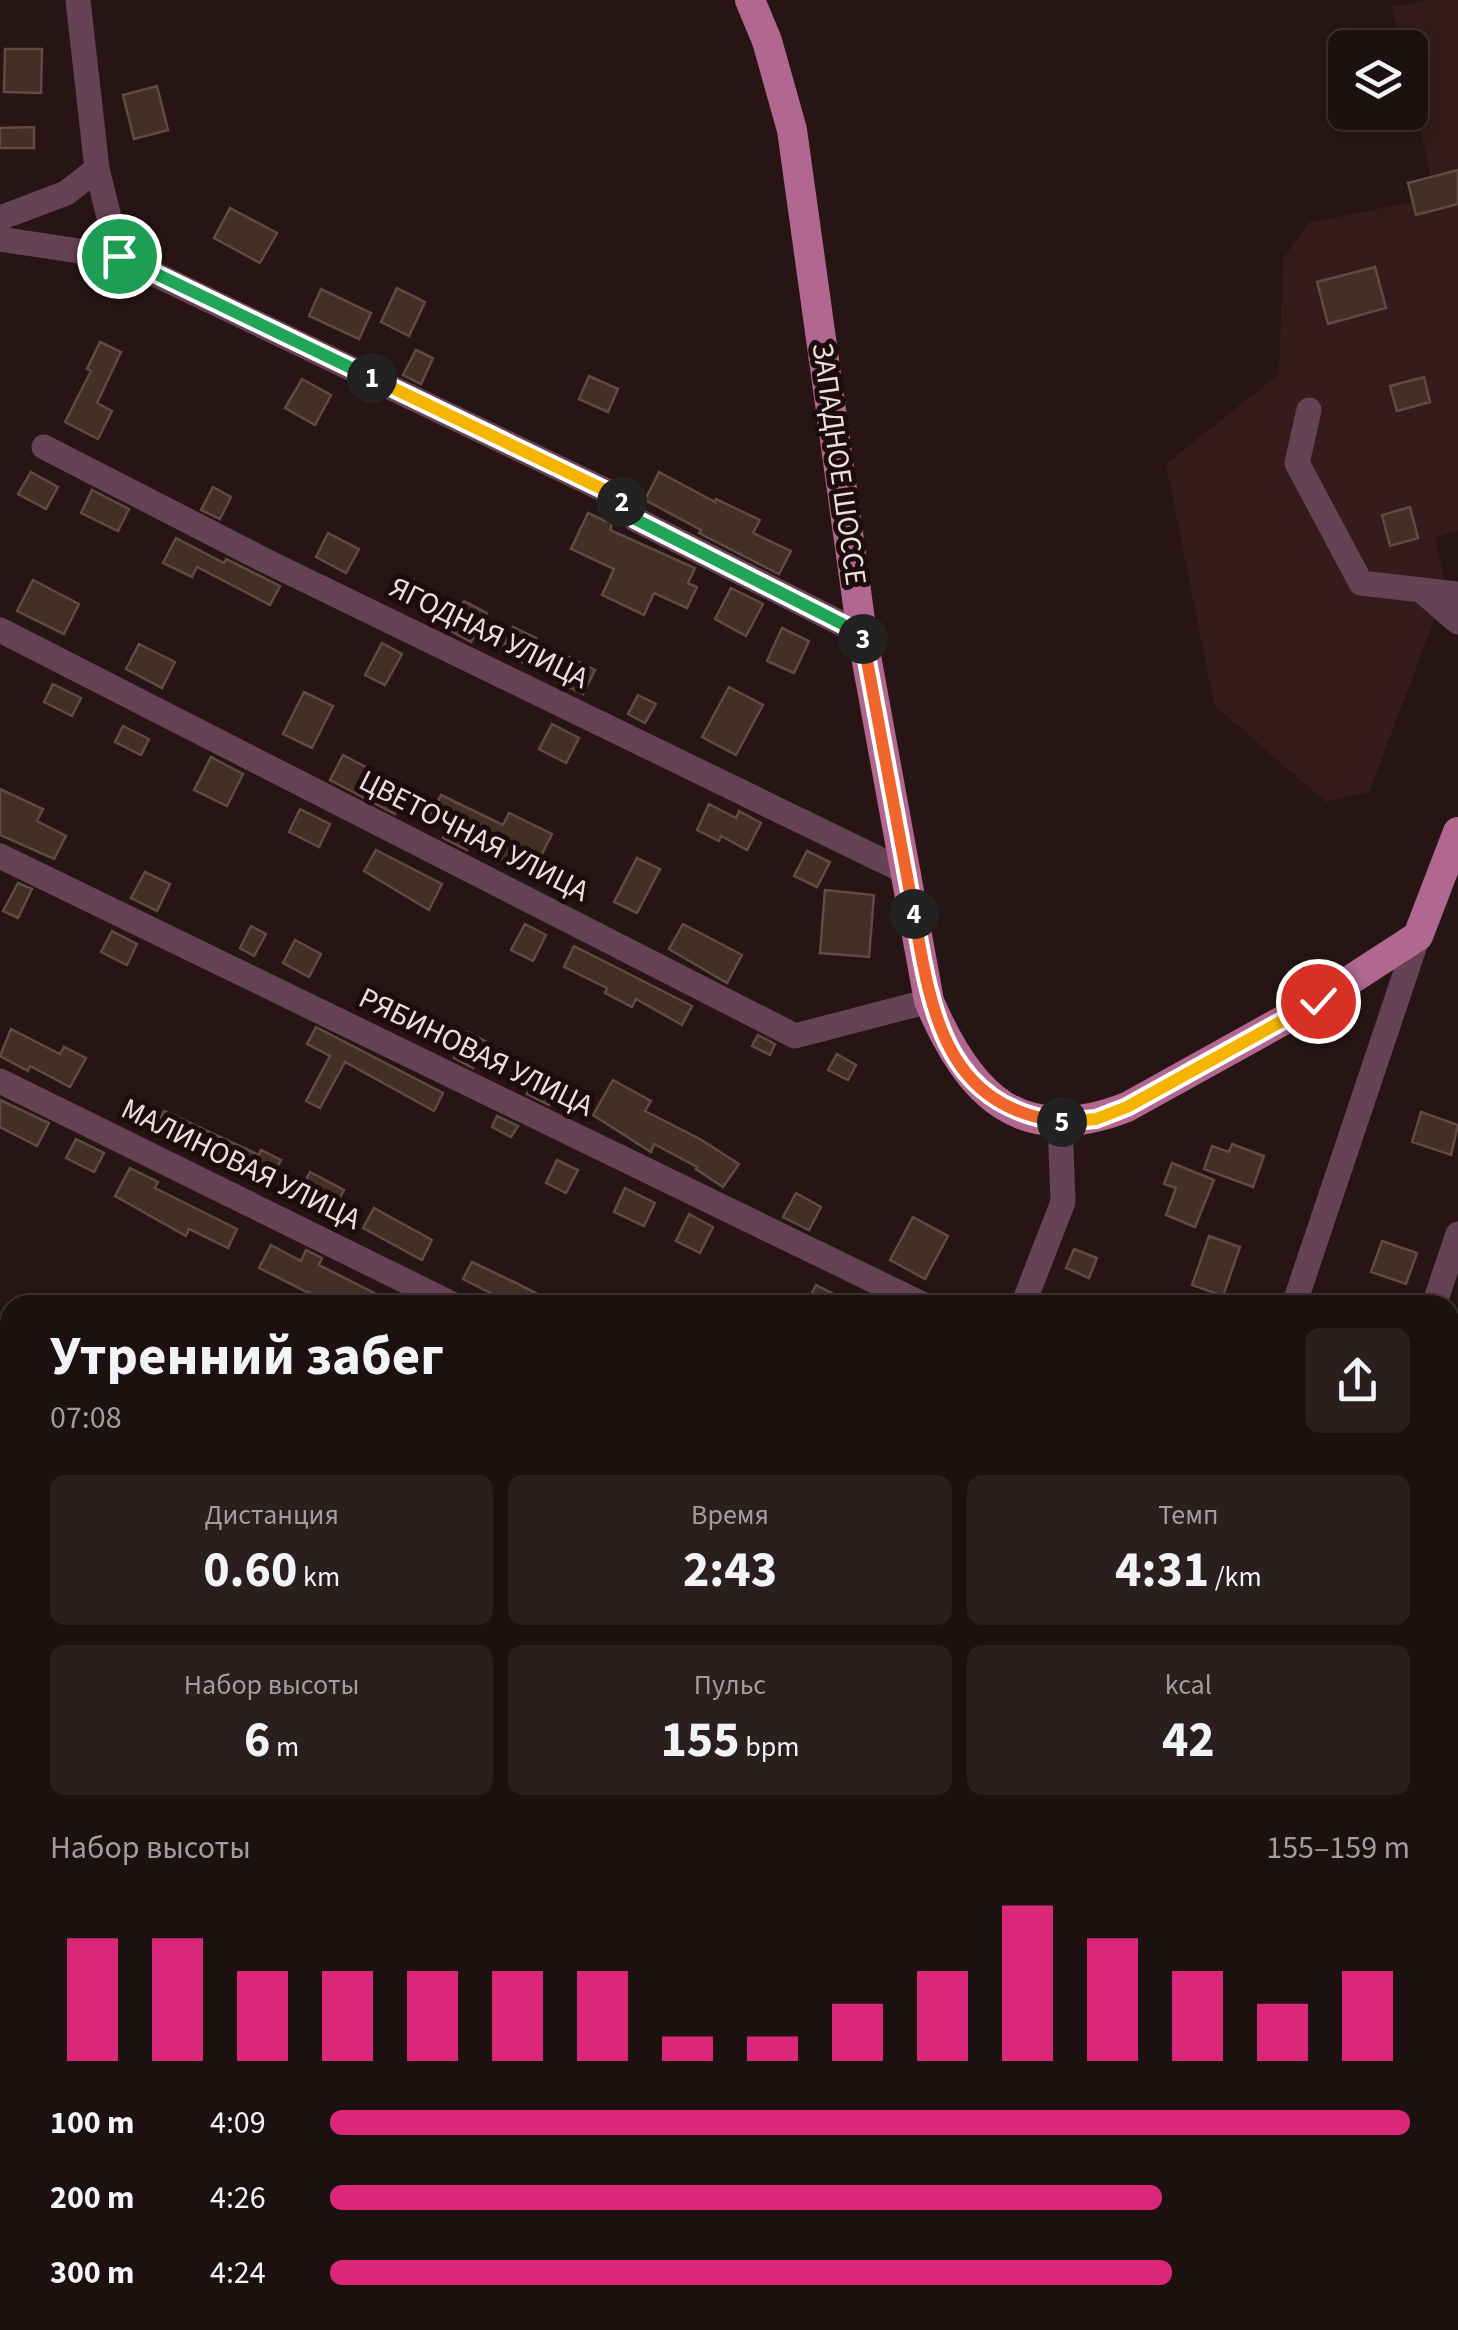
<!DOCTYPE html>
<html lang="ru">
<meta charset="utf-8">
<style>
body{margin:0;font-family:"Source Sans 3",sans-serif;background:#2a1e1e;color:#f1f3f6;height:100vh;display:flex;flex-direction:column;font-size:38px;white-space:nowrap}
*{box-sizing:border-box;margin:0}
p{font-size:32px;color:#a09d9f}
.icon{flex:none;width:55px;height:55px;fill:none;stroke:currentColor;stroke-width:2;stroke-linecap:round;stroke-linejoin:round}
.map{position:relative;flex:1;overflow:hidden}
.drawer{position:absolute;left:0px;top:1295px;width:1460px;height:1035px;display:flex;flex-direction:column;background:#1d1010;border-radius:30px 30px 0 0;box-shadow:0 5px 15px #0003,0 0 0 2px #3b3030}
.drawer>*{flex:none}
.fabs{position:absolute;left:1328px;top:30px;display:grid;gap:20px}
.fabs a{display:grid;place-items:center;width:100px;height:100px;border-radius:15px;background:#1d1010;box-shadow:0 5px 15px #0003,0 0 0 2px #3b3030;font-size:50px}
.pin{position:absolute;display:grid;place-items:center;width:85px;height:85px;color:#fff;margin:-42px;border:5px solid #fff;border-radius:50%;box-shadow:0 2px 10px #0007}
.km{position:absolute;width:50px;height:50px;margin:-25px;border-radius:50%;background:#222;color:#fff;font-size:28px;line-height:50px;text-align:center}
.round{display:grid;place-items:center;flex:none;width:105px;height:105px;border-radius:15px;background:#2a1e1e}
.summary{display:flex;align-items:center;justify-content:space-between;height:170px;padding:0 50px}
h1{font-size:55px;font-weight:700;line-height:75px}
.metrics{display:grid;grid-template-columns:repeat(3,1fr);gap:15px;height:170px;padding:10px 50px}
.metrics div{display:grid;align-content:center;border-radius:15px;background:#2a1e1e;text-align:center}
.metrics b{font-size:50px;font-weight:700}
.metrics small{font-size:28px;font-weight:400}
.metrics p{font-size:28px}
.chart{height:280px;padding:20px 50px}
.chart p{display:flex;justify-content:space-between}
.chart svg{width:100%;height:180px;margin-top:10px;stroke:#db2777;stroke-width:6}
ul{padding:0 50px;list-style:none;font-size:32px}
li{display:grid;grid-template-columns:160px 120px 1fr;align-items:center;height:75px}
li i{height:25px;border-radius:12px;background:#db2777}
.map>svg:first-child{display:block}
</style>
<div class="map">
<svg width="1458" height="2330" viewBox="0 0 1458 2330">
<rect width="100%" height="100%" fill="#271515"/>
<!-- built -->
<path fill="#351b1c" d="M1429 0H1458V531L1435 538 1446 589 1369 792 1326 802 1214 705 1166 464 1279 374 1283 259 1308 223 1412 202 1408 183 1431 177 1410 84V48L1402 47 1392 7Z"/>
<!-- building -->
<path fill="#423026" stroke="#5f4c41" stroke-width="2.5" d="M5 49H42L41 93 4 92Z
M157 86 168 130 134 139 123 95Z
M34 127V148H0V128Z
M1458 170V204L1416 215 1408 183Z
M230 208 277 233 260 263 214 238Z
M1375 267 1386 308 1328 324 1317 282Z
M397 288 425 302 409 336 381 322Z
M321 289 371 313 359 339 309 316Z
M100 342 121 352 97 403 112 411 98 439 65 422 91 371 87 369Z
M416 350 433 358 421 384 403 375Z
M589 376 618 389 608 412 579 399Z
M1424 377 1430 402 1397 411 1390 386Z
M302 379 331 395 315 425 285 408Z
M31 472 58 487 46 509 18 494Z
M659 472 715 502 716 499 760 520 753 533 791 551 779 574 699 533 701 530 645 500Z
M213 487 231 497 220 519 201 510Z
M92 490 129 509 118 531 81 513Z
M1410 507 1418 538 1390 546 1382 515Z
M588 513 612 524 610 530 695 568 688 583 697 587 687 608 654 593 644 615 602 595 614 569 571 549Z
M328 533 359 549 346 573 316 557Z
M176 538 224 563 226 559 280 586 270 605 197 567 192 577 163 563Z
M33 580 79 604 64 634 17 611Z
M731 588 763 604 746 636 715 619Z
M464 601 487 613 471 642 449 630Z
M513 627 536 638 524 663 501 652Z
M782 628 809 641 794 673 767 661Z
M382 643 402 654 385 685 365 675Z
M139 644 175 662 162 688 126 669Z
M563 654 595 670 583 694 551 678Z
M53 684 81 698 72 716 44 702Z
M729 687 763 705 736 755 702 737Z
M304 692 333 706 312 748 283 734Z
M638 695 656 704 645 723 628 714Z
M552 724 579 738 566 763 539 749Z
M123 726 149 739 141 755 115 742Z
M343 755 407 789 395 814 330 780Z
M211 757 243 774 227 806 194 790Z
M0 789 43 809 37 821 66 836 54 859 0 835Z
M441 795 503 825 509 813 552 834 539 860 527 853 519 868 470 844 467 850 443 838 449 824 431 815Z
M709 804 736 818 739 811 761 823 747 850 721 836 719 841 697 830Z
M300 809 330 824 319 847 289 832Z
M376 850 442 884 429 910 364 871Z
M807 851 830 862 817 887 794 876Z
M637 858 660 869 637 913 614 902Z
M145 872 170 884 157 911 131 898Z
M18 883 32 889 18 918 3 911Z
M825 890 874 895 869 957 820 953Z
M525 924 546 935 533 961 511 950Z
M683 924 742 955 727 983 669 949Z
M251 926 266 934 254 956 240 948Z
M112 931 137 944 127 965 101 952Z
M295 940 321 954 309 977 283 963Z
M574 946 692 1006 682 1025 636 999 632 1007 605 993 607 988 564 967Z
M316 1027 443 1093 434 1111 345 1062 320 1108 306 1101 330 1056 307 1044Z
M11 1029 60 1054 64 1047 86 1058 70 1087 30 1066 28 1071 0 1056Z
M468 1032 487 1042 473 1068 454 1058Z
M758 1035 775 1044 770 1055 752 1046Z
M837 1054 856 1065 848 1080 828 1070Z
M537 1075 559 1087 549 1105 527 1094Z
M613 1080 651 1101 645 1111 700 1139 739 1164 723 1187 696 1169 697 1167 654 1144 651 1152 593 1115Z
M0 1100 49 1123 37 1146 0 1127Z
M164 1111 259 1155 261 1150 281 1160 268 1184 192 1145 190 1150 153 1131Z
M1421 1112 1458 1125 1451 1155 1412 1142Z
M497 1116 518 1126 511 1137 492 1127Z
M76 1139 104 1153 94 1172 66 1158Z
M1232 1144 1264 1156 1253 1187 1204 1169 1212 1146 1229 1152Z
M557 1160 578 1170 566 1193 546 1183Z
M1172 1163 1214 1180 1195 1227 1166 1215 1176 1188 1164 1184Z
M130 1168 158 1182 155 1188 237 1229 228 1248 189 1229 186 1236 115 1196Z
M310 1172 344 1190 331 1214 297 1197Z
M625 1188 655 1203 644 1226 614 1212Z
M796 1193 821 1207 809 1230 783 1217Z
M374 1208 432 1240 422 1260 363 1228Z
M689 1214 713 1227 700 1253 676 1241Z
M913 1217 948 1236 925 1279 890 1260Z
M1209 1236 1240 1247 1223 1296 1192 1285Z
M1382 1241 1417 1253 1406 1284 1371 1272Z
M271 1245 301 1261 306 1250 322 1258 319 1265 398 1305H338L305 1291 259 1268Z
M1074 1249 1097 1258 1089 1278 1066 1268Z
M472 1262 514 1282 560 1305H502L504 1300 463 1279Z
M816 1285 856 1305H806Z"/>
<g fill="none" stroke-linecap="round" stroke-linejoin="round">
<!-- path -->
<path stroke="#746464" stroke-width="4" stroke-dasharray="5 5" stroke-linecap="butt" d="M0 1664H10"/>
<!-- minor -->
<path stroke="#664255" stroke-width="25" d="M78 0 97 169 119 257
M0 218 66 193 97 169
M0 239 119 257 617 496 635 519 862 634
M1309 410 1297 463 1361 583 1458 594
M44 447 266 561 908 873
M1421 590 1458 622
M0 630 795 1036 929 1001
M0 856 924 1305
M0 1081 454 1305
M1023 1305 1063 1202 1060 1122
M1294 1305 1418 936
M1434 1305 1458 1234
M0 1346 10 1352
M0 1482 10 1487
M1314 2320 1315 2330
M172 2330 173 2320
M499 2330 500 2320
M721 2330 728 2320
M1022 2330 1029 2320
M1093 2330 1099 2320"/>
<!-- major -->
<path stroke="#b1678f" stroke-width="30" d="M750 0 767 41 792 130 862 634 929 1001C969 1095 1020 1149 1127 1107L1318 1001 1418 936 1458 832"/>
<!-- rail -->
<path stroke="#d7c9c9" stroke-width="5" stroke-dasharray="20 10" stroke-linecap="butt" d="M1450 1854 1458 1829
M1411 2320 1412 2330"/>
</g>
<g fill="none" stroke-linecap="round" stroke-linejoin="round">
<defs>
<path id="split-1" d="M119 256 372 378"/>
<path id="split-2" d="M372 378 617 496 622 502"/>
<path id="split-3" d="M622 502 635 519 862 634 863 639"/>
<path id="split-4" d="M863 639 914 914"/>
<path id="split-5" d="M914 914C931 1012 945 1107 1062 1122"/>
<path id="split-6" d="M1062 1122 1096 1119 1127 1107 1318 1001"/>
</defs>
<!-- split-1 casing -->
<use href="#split-1" stroke="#fff" stroke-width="20"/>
<!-- split-2 casing -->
<use href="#split-2" stroke="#fff" stroke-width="20"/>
<!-- split-3 casing -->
<use href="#split-3" stroke="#fff" stroke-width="20"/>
<!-- split-4 casing -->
<use href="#split-4" stroke="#fff" stroke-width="20"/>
<!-- split-5 casing -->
<use href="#split-5" stroke="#fff" stroke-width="20"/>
<!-- split-6 casing -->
<use href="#split-6" stroke="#fff" stroke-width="20"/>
<!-- split-1 -->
<use href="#split-1" stroke="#22a559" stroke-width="12"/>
<!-- split-2 -->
<use href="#split-2" stroke="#f5b400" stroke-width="12"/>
<!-- split-3 -->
<use href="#split-3" stroke="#22a559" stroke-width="12"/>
<!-- split-4 -->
<use href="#split-4" stroke="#f0652b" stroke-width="12"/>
<!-- split-5 -->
<use href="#split-5" stroke="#f0652b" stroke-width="12"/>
<!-- split-6 -->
<use href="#split-6" stroke="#f5b400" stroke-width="12"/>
</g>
<g text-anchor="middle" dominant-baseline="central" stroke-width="10" stroke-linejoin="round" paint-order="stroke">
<!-- street labels -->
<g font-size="30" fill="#eddfdf" stroke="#1d0c0c">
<text transform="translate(839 464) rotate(82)">ЗАПАДНОЕ ШОССЕ</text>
<text transform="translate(489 633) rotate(26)">ЯГОДНАЯ УЛИЦА</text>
<text transform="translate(474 836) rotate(27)">ЦВЕТОЧНАЯ УЛИЦА</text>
<text transform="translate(476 1052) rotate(26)">РЯБИНОВАЯ УЛИЦА</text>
<text transform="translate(241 1164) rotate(26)">МАЛИНОВАЯ УЛИЦА</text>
</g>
</g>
</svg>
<div class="fabs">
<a><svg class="icon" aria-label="layers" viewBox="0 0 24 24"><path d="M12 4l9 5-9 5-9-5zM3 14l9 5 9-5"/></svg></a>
</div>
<div class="pin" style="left:119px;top:256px;background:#1e9e55"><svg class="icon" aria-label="arrive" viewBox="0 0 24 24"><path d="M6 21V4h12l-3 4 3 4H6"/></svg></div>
<div class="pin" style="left:1318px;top:1001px;background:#d93025"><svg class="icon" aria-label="check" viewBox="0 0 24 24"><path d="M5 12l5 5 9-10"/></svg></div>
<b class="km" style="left:372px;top:378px">1</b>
<b class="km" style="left:622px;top:502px">2</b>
<b class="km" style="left:863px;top:639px">3</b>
<b class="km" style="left:914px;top:914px">4</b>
<b class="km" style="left:1062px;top:1122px">5</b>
<section class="drawer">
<div class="summary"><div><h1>Утренний забег</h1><p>07:08</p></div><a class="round"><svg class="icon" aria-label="share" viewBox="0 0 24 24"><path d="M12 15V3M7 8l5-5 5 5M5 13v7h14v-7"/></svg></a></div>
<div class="metrics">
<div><p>Дистанция</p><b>0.60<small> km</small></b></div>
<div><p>Время</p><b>2:43</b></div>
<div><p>Темп</p><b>4:31<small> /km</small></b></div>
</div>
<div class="metrics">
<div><p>Набор высоты</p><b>6<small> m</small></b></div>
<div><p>Пульс</p><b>155<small> bpm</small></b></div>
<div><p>kcal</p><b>42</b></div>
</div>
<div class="chart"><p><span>Набор высоты</span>155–159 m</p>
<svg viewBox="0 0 160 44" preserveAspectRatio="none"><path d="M5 44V14M15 44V14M25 44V22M35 44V22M45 44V22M55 44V22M65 44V22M75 44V38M85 44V38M95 44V30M105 44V22M115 44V6M125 44V14M135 44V22M145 44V30M155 44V22"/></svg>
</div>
<ul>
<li><b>100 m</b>4:09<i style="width:100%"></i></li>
<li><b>200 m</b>4:26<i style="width:77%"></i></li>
<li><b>300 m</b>4:24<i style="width:78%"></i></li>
</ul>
</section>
</div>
